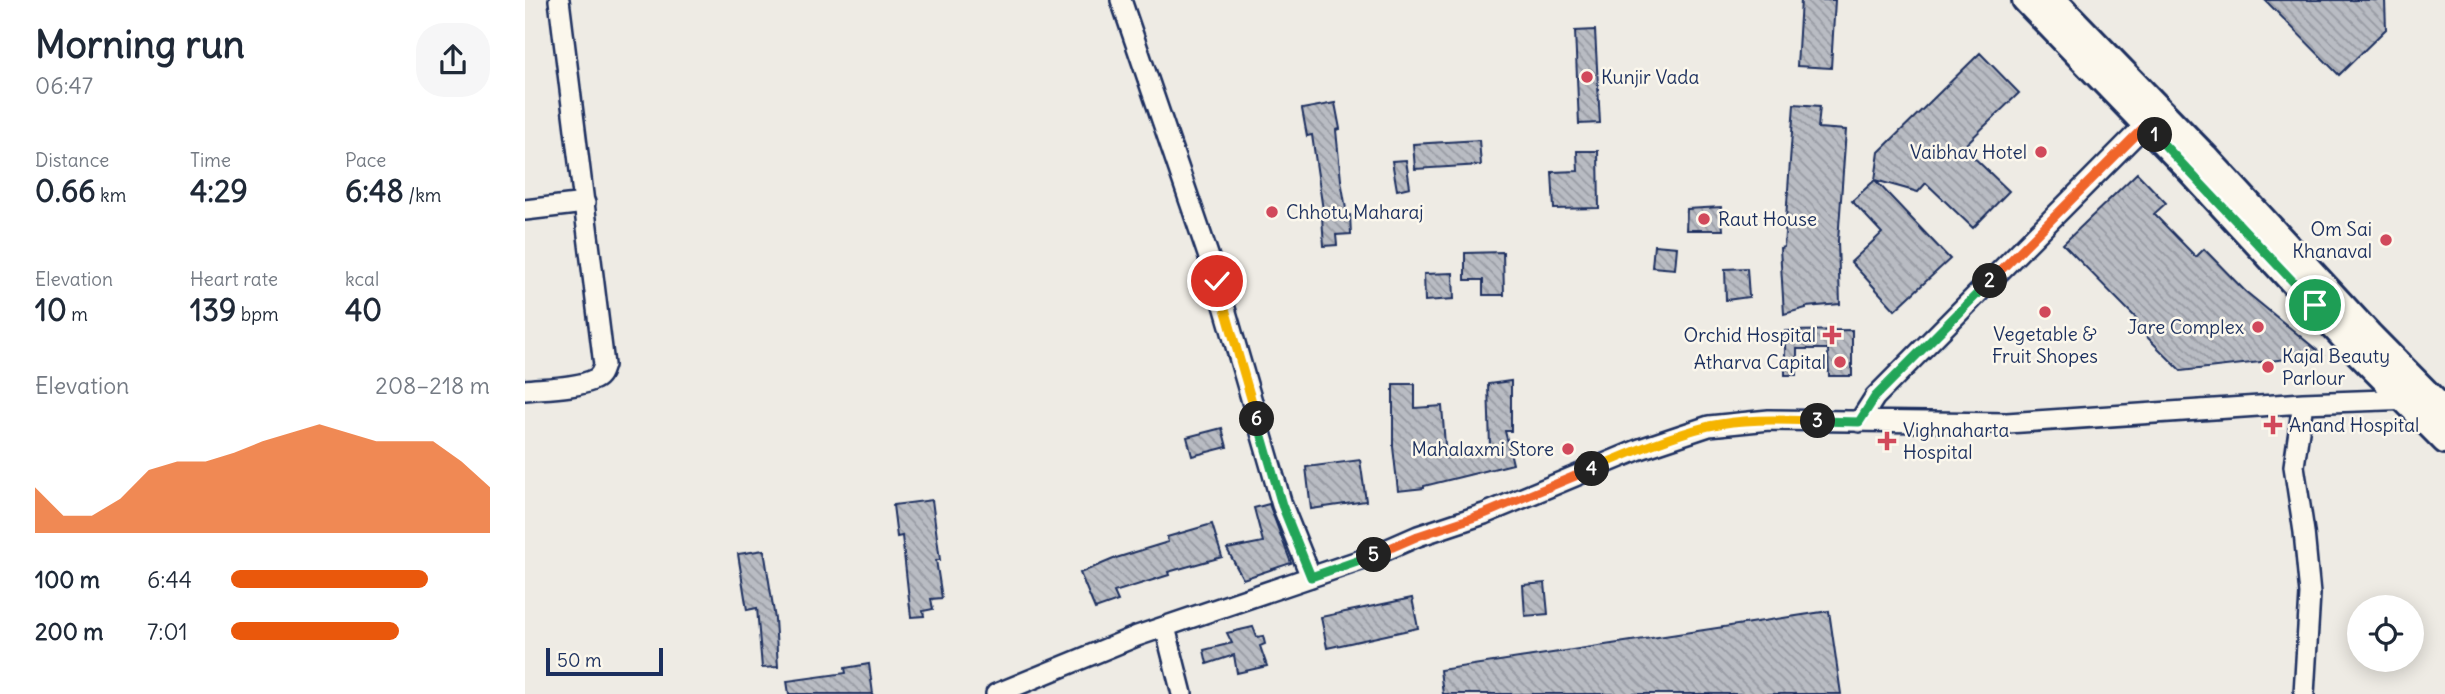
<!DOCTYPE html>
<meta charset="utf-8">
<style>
body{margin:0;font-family:Delius,sans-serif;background:#f6f6f7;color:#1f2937;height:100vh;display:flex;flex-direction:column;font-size:26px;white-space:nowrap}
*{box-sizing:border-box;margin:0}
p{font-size:23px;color:#747a83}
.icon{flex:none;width:38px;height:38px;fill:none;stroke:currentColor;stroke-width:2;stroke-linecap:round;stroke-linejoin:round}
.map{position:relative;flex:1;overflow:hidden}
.drawer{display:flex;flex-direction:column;background:#fff;width:525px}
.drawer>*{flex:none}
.tools{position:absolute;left:1822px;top:595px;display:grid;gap:14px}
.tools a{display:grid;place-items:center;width:77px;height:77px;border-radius:50%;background:#fff;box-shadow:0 4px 18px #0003;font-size:35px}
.scale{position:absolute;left:21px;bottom:18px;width:117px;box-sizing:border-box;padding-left:7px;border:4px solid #1b2f5e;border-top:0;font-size:19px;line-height:24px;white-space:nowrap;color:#1b2f5e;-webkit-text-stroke:5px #fbf7ec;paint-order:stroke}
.pin{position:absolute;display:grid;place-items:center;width:60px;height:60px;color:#fff;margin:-30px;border:4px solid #fff;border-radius:50%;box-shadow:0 2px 7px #0007}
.km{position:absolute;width:35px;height:35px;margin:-18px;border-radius:50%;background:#222;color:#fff;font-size:19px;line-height:35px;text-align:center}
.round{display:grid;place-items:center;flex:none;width:74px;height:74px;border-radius:28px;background:#f6f6f7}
.overview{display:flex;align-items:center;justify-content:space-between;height:119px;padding:0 35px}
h1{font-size:38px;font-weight:800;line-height:52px}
.figures{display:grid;grid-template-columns:repeat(3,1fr);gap:10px;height:119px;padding:7px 35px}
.figures div{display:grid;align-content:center}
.figures b{font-size:30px;font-weight:800}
.figures small{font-size:19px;font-weight:400}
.figures p{font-size:19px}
.chart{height:196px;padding:14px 35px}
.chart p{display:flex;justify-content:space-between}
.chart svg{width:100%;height:126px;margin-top:7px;fill:#ea580c;opacity:.7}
ul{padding:0 35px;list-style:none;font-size:23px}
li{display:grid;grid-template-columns:112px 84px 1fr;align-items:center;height:52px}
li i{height:18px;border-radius:9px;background:#ea580c}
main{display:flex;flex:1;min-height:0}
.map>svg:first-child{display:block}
</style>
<main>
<section class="drawer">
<div class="overview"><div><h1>Morning run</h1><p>06:47</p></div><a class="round"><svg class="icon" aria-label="share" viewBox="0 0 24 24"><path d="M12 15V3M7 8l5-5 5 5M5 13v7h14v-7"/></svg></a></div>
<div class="figures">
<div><p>Distance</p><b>0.66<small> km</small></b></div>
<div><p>Time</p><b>4:29</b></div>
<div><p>Pace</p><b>6:48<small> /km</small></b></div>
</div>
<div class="figures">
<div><p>Elevation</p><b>10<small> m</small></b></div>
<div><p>Heart rate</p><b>139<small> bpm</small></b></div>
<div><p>kcal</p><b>40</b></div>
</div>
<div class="chart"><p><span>Elevation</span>208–218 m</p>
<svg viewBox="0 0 160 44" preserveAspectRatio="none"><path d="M0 44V28L10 38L20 38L30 32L40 22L50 19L60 19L70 16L80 12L90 9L100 6L110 9L120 12L130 12L140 12L150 19L160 28V44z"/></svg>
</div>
<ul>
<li><b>100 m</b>6:44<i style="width:76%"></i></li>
<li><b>200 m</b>7:01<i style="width:65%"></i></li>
</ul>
</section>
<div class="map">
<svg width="1920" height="694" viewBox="0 0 1920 694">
<defs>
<pattern id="building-back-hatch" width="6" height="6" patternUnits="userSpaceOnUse" patternTransform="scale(1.75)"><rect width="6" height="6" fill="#b9bcc3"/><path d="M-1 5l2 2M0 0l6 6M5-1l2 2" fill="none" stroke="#9699a2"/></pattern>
</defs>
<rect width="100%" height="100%" fill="#eeebe4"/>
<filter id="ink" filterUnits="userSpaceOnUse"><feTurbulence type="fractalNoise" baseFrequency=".0143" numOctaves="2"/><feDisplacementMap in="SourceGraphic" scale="14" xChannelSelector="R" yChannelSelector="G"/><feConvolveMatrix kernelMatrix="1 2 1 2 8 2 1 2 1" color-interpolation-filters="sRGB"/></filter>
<g filter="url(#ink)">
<!-- building -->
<path fill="url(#building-back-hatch)" stroke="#1b2f5e" stroke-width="2" d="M1276 0H1310L1306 68 1272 66Z
M1740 0H1860L1861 29 1814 75Z
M1070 30 1075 123 1054 124 1050 31Z
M1455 53 1494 93 1438 147 1484 191 1448 228 1401 183 1393 192 1350 180 1354 152Z
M810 103 815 129 811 130 816 180 822 215H825L826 234 811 235 812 245 799 246 797 217H799L787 135 782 136 777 109Z
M1269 104 1295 106 1293 128 1321 130 1313 241 1315 304 1281 307V308L1259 314 1255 248 1259 247Z
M954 140 956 165 890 169 888 144Z
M1052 151H1073L1074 208 1029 209 1027 172 1053 171Z
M881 160 885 187 872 190 867 161Z
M1612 173 1641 203 1629 214 1671 257 1679 249 1720 291 1798 355 1656 371 1607 322 1611 318 1538 244Z
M1350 180 1425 259 1370 310 1326 262 1357 233 1327 201Z
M1196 207 1198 230H1161L1162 209Z
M1129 245 1152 247 1150 269 1127 267Z
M978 252 979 295H958V280H940V253Z
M1222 268 1224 297 1201 300 1200 269Z
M928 273 929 299 900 301 899 274Z
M1327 330V376H1304L1303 349H1272V375H1260V331Z
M986 381V431H980L988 464 899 486V488L873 491 868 447V384H890V408L917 406 921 458 965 447 963 384Z
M697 428 702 447 667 456 662 437Z
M835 460 841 501 786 509 781 467Z
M407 500 415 560H411L417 598 406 599 408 609 398 611 399 616 386 617 377 536 372 537 368 505Z
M744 504 766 563 718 579 702 549 738 542 729 508Z
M687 524 697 557 643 572 644 575 589 592 593 601 570 609 555 573 591 558 643 542 642 537Z
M239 550 250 619 253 667 237 668 232 608 222 610 213 554Z
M1020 583 1023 614 1000 616 998 585Z
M887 598 893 628 802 648 796 617Z
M1304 611 1316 694H918L915 670Z
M728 627 732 637 738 636 740 644 735 646 742 666 712 673 709 655 682 664 679 650 707 643 702 633Z
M344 664 348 694H264L262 681 321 673 320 668Z"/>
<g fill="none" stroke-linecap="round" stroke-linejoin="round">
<defs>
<path id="minor" d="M596 0 692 281 757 505 786 577
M0 210 60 203
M0 390C19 388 53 388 70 379 76 376 77 371 79 365L34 0
M1778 403 1769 466 1779 532 1785 594 1779 694
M1334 422 1350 397 1629 116
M640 627 657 694
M471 694 612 636 845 557 893 536 959 514 1115 449 1184 426 1244 420 1482 423 1778 403 1887 399"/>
<path id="major" d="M1500 0 1664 170 1828 348 1920 441
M1529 0 1680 156 1844 334 1920 411"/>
</defs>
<!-- minor casing -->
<use href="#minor" stroke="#1b2f5e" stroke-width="24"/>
<!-- major casing -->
<use href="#major" stroke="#1b2f5e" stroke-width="30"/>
<!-- minor -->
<use href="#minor" stroke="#fbf7ec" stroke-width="19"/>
<!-- major -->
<use href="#major" stroke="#fbf7ec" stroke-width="24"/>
</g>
</g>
<g fill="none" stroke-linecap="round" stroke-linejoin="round" filter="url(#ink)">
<defs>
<path id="split-1" d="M1630 135 1790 305"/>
<path id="split-2" d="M1465 281 1621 125 1630 135"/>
<path id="split-3" d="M1293 421 1334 422 1350 397 1465 281"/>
<path id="split-4" d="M1067 469C1105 453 1144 436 1184 426 1220 418 1257 420 1293 421"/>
<path id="split-5" d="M849 555 893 536 959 514 1067 469"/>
<path id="split-6" d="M732 419 757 505 786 577 849 555"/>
<path id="split-7" d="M692 281 732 419"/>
</defs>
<!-- split-1 casing -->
<use href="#split-1" stroke="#fff" stroke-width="14"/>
<!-- split-2 casing -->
<use href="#split-2" stroke="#fff" stroke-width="14"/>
<!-- split-3 casing -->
<use href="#split-3" stroke="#fff" stroke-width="14"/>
<!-- split-4 casing -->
<use href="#split-4" stroke="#fff" stroke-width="14"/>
<!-- split-5 casing -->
<use href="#split-5" stroke="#fff" stroke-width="14"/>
<!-- split-6 casing -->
<use href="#split-6" stroke="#fff" stroke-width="14"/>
<!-- split-7 casing -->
<use href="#split-7" stroke="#fff" stroke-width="14"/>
<!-- split-1 -->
<use href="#split-1" stroke="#22a559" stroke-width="9"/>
<!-- split-2 -->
<use href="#split-2" stroke="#f0652b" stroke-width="9"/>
<!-- split-3 -->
<use href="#split-3" stroke="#22a559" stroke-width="9"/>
<!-- split-4 -->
<use href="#split-4" stroke="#f5b400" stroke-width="9"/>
<!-- split-5 -->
<use href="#split-5" stroke="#f0652b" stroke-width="9"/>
<!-- split-6 -->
<use href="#split-6" stroke="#22a559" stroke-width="9"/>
<!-- split-7 -->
<use href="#split-7" stroke="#f5b400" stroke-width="9"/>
</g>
<!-- markers -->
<g fill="#d1495b" stroke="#fbf7ec" stroke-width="2.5">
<circle cx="1062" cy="77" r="7"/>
<circle cx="1516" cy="152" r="7"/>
<circle cx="747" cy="212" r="7"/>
<circle cx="1179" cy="219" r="7"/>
<circle cx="1861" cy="240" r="7"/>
<circle cx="1520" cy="312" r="7"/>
<circle cx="1733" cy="327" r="7"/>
<path d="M1303.5 324.5h7v7h7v7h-7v7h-7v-7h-7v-7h7z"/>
<circle cx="1315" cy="362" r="7"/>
<circle cx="1743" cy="367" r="7"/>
<path d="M1744.5 414.5h7v7h7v7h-7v7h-7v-7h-7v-7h7z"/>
<path d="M1358.5 430.5h7v7h7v7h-7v7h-7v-7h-7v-7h7z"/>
<circle cx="1043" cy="449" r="7"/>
</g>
<g text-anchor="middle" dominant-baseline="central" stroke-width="5" stroke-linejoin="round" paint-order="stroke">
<!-- poi labels -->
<g font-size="19" fill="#1b2f5e" stroke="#fbf7ec" text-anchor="start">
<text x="1076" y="77">Kunjir Vada</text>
<text x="1502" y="152" text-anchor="end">Vaibhav Hotel</text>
<text x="761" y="212">Chhotu Maharaj</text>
<text x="1193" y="219">Raut House</text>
<text x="1847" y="229" text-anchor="end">Om Sai<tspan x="1847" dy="22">Khanaval</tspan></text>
<text x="1719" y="327" text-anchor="end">Jare Complex</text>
<text x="1520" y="334" text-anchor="middle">Vegetable &amp;<tspan x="1520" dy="22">Fruit Shopes</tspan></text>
<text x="1291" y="335" text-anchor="end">Orchid Hospital</text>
<text x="1757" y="356">Kajal Beauty<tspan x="1757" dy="22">Parlour</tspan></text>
<text x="1301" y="362" text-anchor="end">Atharva Capital</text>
<text x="1764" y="425">Anand Hospital</text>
<text x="1378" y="430">Vighnaharta<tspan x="1378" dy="22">Hospital</tspan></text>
<text x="1029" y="449" text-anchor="end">Mahalaxmi Store</text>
</g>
</g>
</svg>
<div class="tools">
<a><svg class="icon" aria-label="locate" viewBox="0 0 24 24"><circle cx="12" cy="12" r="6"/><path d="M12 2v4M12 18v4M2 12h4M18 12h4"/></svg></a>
</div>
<div class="scale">50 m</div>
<div class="pin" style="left:1790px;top:305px;background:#1e9e55"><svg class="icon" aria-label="arrive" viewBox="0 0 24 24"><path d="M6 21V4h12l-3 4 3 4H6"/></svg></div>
<div class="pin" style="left:692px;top:281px;background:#d93025"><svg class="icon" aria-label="check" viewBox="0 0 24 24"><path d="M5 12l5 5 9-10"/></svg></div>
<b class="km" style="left:1630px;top:135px">1</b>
<b class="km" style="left:1465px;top:281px">2</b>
<b class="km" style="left:1293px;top:421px">3</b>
<b class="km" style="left:1067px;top:469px">4</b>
<b class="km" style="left:849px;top:555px">5</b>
<b class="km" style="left:732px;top:419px">6</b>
</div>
</main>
